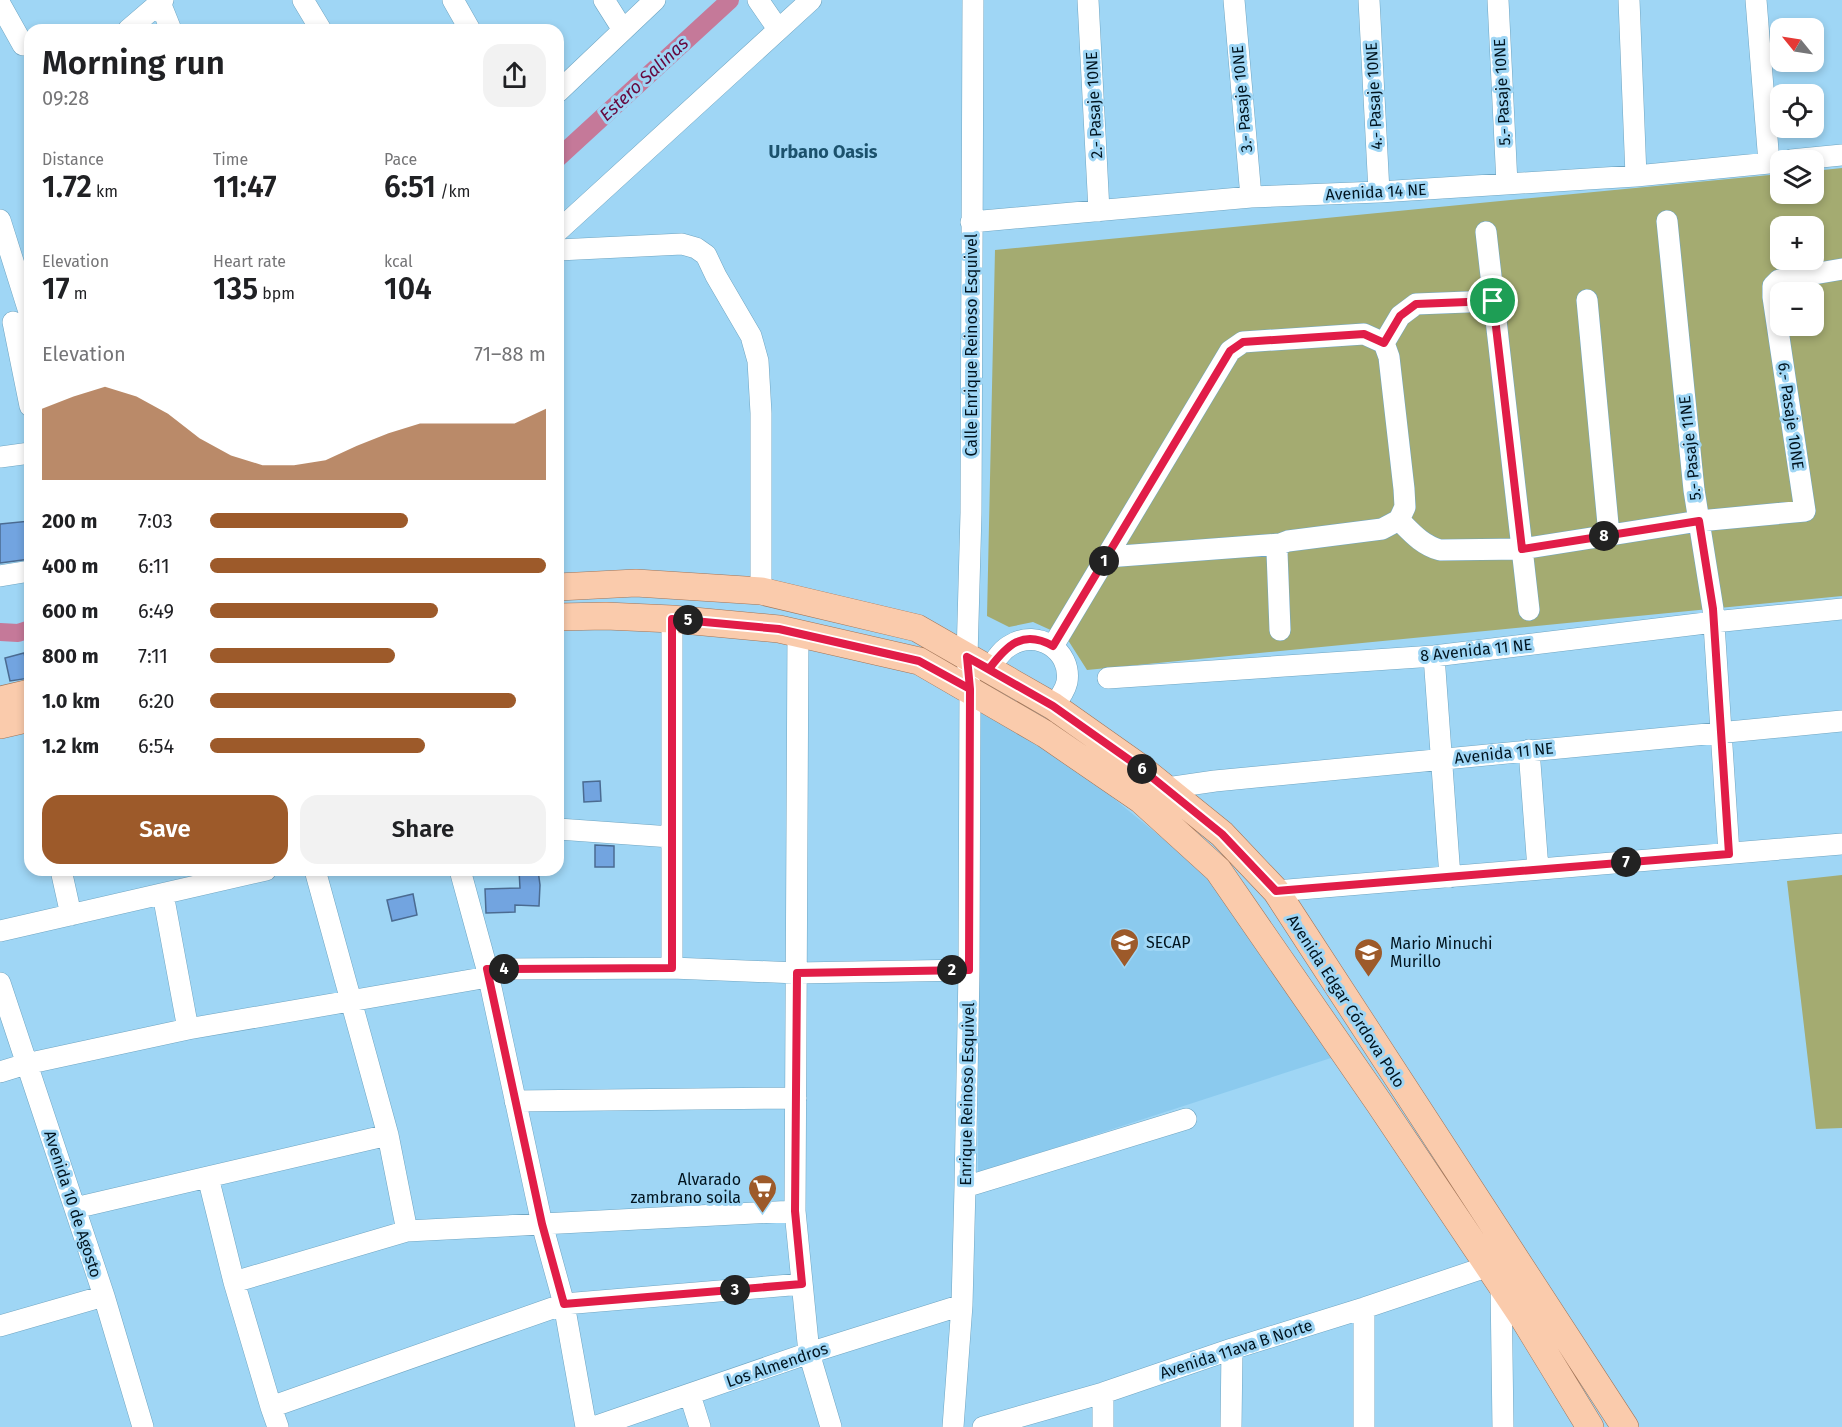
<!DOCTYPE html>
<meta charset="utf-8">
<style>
body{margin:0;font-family:"Fira Sans",sans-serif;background:#f2f2f2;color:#202124;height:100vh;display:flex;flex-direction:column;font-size:22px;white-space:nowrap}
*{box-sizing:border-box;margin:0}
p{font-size:20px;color:#757577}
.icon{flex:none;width:33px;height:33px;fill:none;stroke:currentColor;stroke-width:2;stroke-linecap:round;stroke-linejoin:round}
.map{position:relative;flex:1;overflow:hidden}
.details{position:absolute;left:24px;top:24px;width:540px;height:852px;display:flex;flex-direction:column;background:#fff;border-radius:18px;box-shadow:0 3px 9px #0003}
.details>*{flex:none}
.needle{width:39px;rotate:300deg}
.tools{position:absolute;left:1770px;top:18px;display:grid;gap:12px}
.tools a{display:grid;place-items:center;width:54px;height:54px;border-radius:12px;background:#fff;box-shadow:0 3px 9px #0003;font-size:30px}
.pin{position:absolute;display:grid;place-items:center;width:51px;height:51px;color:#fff;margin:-26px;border:3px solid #fff;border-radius:50%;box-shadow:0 2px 6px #0007}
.km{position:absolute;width:30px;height:30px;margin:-15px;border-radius:50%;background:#222;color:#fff;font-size:16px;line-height:30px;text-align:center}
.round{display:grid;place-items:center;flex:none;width:63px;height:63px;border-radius:18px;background:#f2f2f2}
.overview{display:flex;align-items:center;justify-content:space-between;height:102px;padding:0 18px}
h1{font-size:33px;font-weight:600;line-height:45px}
.metrics{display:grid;grid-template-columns:repeat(3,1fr);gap:9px;height:102px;padding:6px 18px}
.metrics div{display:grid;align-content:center}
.metrics b{font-size:30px;font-weight:600}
.metrics small{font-size:16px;font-weight:400}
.metrics p{font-size:16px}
.chart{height:168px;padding:12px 18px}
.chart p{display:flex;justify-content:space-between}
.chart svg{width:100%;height:108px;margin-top:6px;fill:#9d5a2a;opacity:.7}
.primary-button{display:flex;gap:12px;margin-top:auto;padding:12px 18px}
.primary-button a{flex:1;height:69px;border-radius:18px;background:#9d5a2a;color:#fff;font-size:24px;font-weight:600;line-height:69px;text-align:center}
.primary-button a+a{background:#f2f2f2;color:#202124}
ul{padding:0 18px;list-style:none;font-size:20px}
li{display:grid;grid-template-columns:96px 72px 1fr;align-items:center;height:45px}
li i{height:15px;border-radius:8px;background:#9d5a2a}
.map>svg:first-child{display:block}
</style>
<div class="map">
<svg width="1842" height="1427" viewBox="0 0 1842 1427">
<rect width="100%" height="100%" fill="#9fd6f5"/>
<!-- built -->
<path fill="#8bcaee" d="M979 711 1052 748 1211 878 1334 1057 978 1173Z"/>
<!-- green -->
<path fill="#a4ab71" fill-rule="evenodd" d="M1842 168V596L1087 670 1066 637 1033 622 1009 627 987 616 995 250 1780 174V194H1814V171ZM1780 226H1814V260H1780ZM1780 292H1814V326H1780Z
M1842 875V1128L1816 1129 1787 881Z"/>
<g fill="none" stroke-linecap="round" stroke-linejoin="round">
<!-- canal -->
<path stroke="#c57999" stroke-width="18" d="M558 158 730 0
M0 632 18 633 30 629"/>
</g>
<!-- building -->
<path fill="#72a4e0" stroke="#4b6b91" stroke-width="1.5" d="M30 521V559L0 563V524Z
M24 653 30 678 10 681 5 658Z
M600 781 601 801 584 802 583 782Z
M595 845 614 846V867H595Z
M519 870H538L540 885 539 906 515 905V912L486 913 485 889 520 888Z
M413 894 417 915 392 921 387 900Z"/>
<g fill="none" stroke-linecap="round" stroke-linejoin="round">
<defs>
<path id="minor" d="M159 0 171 30
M303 0 321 30
M453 0 470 30
M604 0 623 30
M758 0 778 29
M1088 0 1099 211
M1234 0 1251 197
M1369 0 1379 192
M1498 0 1507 184
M1629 0 1636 176
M1756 0 1769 163
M0 4 23 45
M128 30 163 0
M558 92 655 0
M1791 160 1842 155
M0 220 30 315
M1667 221 1694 490 1713 609 1729 853
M971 222 1251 197 1379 192 1636 176 1780 162
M558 231 811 0
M1486 232 1529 610
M558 250 682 244 696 248 706 255 716 276 751 336 758 361 761 413V591
M1587 300 1609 535
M13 322 30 406
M1384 343 1389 357 1404 489 1405 507 1399 520
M1384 343 1400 316 1416 304 1493 301
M0 457 30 453
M1399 520C1412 533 1422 545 1440 550L1522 549 1699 521 1805 511 1773 297V286L1779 280 1842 269
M1107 557 1280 544
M0 576 30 571
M1280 630 1277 552 1280 544 1288 541 1382 529 1399 520
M798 633 795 1211 809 1353 831 1427
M1053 646 1230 351 1243 342 1364 334 1384 343
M1434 656 1450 877
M989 669C995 661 1001 650 1011 645 1037 629 1072 650 1067 682 1065 691 1059 699 1053 706
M1108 678 1434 656 1714 622 1842 609
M1529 750 1538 869
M1167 788 1215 781 1842 721
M558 829 671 837
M61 870 71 915
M315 870 388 1135 407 1231
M460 870 487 969 542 1224 564 1304 586 1427
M1276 891 1842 844
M163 894 188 1029
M0 931 266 870
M672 968V619
M487 969 672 968 797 973 969 970
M0 983 104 1296 143 1427
M0 1072 26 1064 188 1029 488 977
M515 1101 796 1098
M208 1177 234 1282 271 1407 278 1427
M965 1187 1186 1119
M75 1208 388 1135
M234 1282 407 1231 795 1211
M1501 1285 1503 1427
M1364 1308V1427
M0 1326 104 1296
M690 1395 700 1427
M271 1407 564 1304 802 1284
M594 1427 809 1353 962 1305
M953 1427 962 1305 965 1187 969 970 970 689 967 657 971 513 973 0
M983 1427 1103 1393 1232 1349 1364 1308 1489 1266
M1103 1427V1393
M1231 1427 1232 1349"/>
<path id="major" d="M558 587 636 583 761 591 917 628 1053 706 1138 766 1222 834 1276 891 1625 1427
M558 617 606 616 672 619 779 629 919 661 1045 734 1141 800 1218 870 1379 1103 1524 1319 1590 1427
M0 700 30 693
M0 725 30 718"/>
</defs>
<!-- minor casing -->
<use href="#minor" stroke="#6fa5c2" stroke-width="22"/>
<!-- major casing -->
<use href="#major" stroke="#a17457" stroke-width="28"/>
<!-- minor -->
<use href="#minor" stroke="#fff" stroke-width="21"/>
<!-- major -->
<use href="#major" stroke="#facbac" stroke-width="27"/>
</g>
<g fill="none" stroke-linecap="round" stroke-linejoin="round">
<defs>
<path id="route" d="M1493 301 1416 304 1400 316 1384 343 1364 334 1243 342 1230 351 1053 646C1023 629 1007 645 989 669L967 657 970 689 969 970 797 973 795 1211 802 1284 564 1304 542 1224 487 969 672 968V619L779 629 919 661 970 689 967 657 1053 706 1138 766 1222 834 1276 891 1729 854 1713 609 1699 521 1522 549 1493 301"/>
</defs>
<!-- route casing -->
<use href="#route" stroke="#fff" stroke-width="12"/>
<!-- route -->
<use href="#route" stroke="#e11d48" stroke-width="8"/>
</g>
<!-- icons -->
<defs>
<symbol id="university-pin" viewBox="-11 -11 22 30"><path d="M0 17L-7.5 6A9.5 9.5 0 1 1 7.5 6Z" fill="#9d5a2a" stroke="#9fd6f5"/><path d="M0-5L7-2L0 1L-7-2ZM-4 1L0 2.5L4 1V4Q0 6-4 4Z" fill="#fff"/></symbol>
<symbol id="school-pin" viewBox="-11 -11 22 30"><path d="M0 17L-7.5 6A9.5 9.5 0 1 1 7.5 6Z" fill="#9d5a2a" stroke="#9fd6f5"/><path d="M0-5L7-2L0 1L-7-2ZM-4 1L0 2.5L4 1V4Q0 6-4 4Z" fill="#fff"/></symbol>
<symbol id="supermarket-pin" viewBox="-11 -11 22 30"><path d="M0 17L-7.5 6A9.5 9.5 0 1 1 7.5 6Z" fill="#9d5a2a" stroke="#9fd6f5"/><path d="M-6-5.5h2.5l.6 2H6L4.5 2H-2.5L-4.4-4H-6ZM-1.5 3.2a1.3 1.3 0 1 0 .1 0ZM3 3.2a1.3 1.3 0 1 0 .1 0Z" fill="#fff"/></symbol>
</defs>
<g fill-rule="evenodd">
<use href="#university-pin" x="1108" y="926" width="33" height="45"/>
<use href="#school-pin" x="1352" y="936" width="33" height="45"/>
<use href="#supermarket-pin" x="746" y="1172" width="33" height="45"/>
</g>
<g text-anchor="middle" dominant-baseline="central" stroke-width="6" stroke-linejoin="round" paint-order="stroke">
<!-- street labels -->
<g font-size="16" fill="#01141f" stroke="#9fd6f5">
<text transform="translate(1502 92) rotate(-93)">5.- Pasaje 10NE</text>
<text transform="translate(1374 96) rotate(-93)">4.- Pasaje 10NE</text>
<text transform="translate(1242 99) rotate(-95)">3.- Pasaje 10NE</text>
<text transform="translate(1094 105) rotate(-93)">2.- Pasaje 10NE</text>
<text transform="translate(1376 192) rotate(-3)">Avenida 14 NE</text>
<text transform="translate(971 345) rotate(-90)">Calle Enrique Reinoso Esquivel</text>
<text transform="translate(1791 416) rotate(82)">6.- Pasaje 10NE</text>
<text transform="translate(1690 448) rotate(-96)">5.- Pasaje 11NE</text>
<text transform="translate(1476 650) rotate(-6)">8 Avenida 11 NE</text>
<text transform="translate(1504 753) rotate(-6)">Avenida 11 NE</text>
<text transform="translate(1346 1001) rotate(57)">Avenida Edgar Córdova Polo</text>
<text transform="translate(967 1094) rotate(-89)">Enrique Reinoso Esquivel</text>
<text transform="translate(73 1204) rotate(72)">Avenida 10 de Agosto</text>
<text transform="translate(1236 1349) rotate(-18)">Avenida 11ava B Norte</text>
<text transform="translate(777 1365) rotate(-19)">Los Almendros</text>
</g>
<!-- poi labels -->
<g font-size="16" fill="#01141f" stroke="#9fd6f5" text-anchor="start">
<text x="1146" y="942">SECAP</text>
<text x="1390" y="943">Mario Minuchi<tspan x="1390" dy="18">Murillo</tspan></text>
<text x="741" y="1179" text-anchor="end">Alvarado<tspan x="741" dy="18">zambrano soila</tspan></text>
</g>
<!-- water labels -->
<g font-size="18" font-style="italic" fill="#67083e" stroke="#9fd6f5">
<text transform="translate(644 79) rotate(-43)">Estero Salinas</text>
</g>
<!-- neighbourhood labels -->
<g font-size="18" font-weight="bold" fill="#1c526d" stroke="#9fd6f5">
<text x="823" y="152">Urbano Oasis</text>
</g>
</g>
</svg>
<div class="tools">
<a><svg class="needle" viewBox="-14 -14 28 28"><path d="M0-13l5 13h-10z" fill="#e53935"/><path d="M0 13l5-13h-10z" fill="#757577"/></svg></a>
<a><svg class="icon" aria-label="locate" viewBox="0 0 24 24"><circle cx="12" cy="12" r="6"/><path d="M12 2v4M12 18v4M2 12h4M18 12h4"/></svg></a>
<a><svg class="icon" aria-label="layers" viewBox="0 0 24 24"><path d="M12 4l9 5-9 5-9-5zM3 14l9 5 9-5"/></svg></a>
<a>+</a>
<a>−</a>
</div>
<div class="pin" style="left:1493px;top:301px;background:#1e9e55"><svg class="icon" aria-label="arrive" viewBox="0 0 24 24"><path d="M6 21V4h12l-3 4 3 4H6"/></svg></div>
<b class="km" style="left:1104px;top:561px">1</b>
<b class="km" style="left:952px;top:970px">2</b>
<b class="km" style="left:735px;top:1290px">3</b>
<b class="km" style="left:504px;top:969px">4</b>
<b class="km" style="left:688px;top:620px">5</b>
<b class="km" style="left:1142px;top:769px">6</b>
<b class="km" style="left:1626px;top:862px">7</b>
<b class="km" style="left:1604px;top:536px">8</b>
<section class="details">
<div class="overview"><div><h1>Morning run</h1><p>09:28</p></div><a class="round"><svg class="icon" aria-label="share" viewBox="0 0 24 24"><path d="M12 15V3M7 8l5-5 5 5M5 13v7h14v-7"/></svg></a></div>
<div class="metrics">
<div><p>Distance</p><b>1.72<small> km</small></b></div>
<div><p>Time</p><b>11:47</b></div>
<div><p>Pace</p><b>6:51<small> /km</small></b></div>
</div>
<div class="metrics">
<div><p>Elevation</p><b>17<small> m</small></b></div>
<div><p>Heart rate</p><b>135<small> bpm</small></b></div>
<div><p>kcal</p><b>104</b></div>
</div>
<div class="chart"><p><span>Elevation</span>71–88 m</p>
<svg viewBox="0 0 160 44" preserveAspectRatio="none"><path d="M0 44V15L10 10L20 6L30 10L40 17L50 27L60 34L70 38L80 38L90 36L100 30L110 25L120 21L130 21L140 21L150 21L160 15V44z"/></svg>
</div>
<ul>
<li><b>200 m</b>7:03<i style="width:59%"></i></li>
<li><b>400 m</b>6:11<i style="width:100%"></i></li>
<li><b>600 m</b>6:49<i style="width:68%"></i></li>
<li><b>800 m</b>7:11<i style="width:55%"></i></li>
<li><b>1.0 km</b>6:20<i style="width:91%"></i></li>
<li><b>1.2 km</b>6:54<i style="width:64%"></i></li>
</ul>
<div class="primary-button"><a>Save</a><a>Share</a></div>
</section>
</div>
